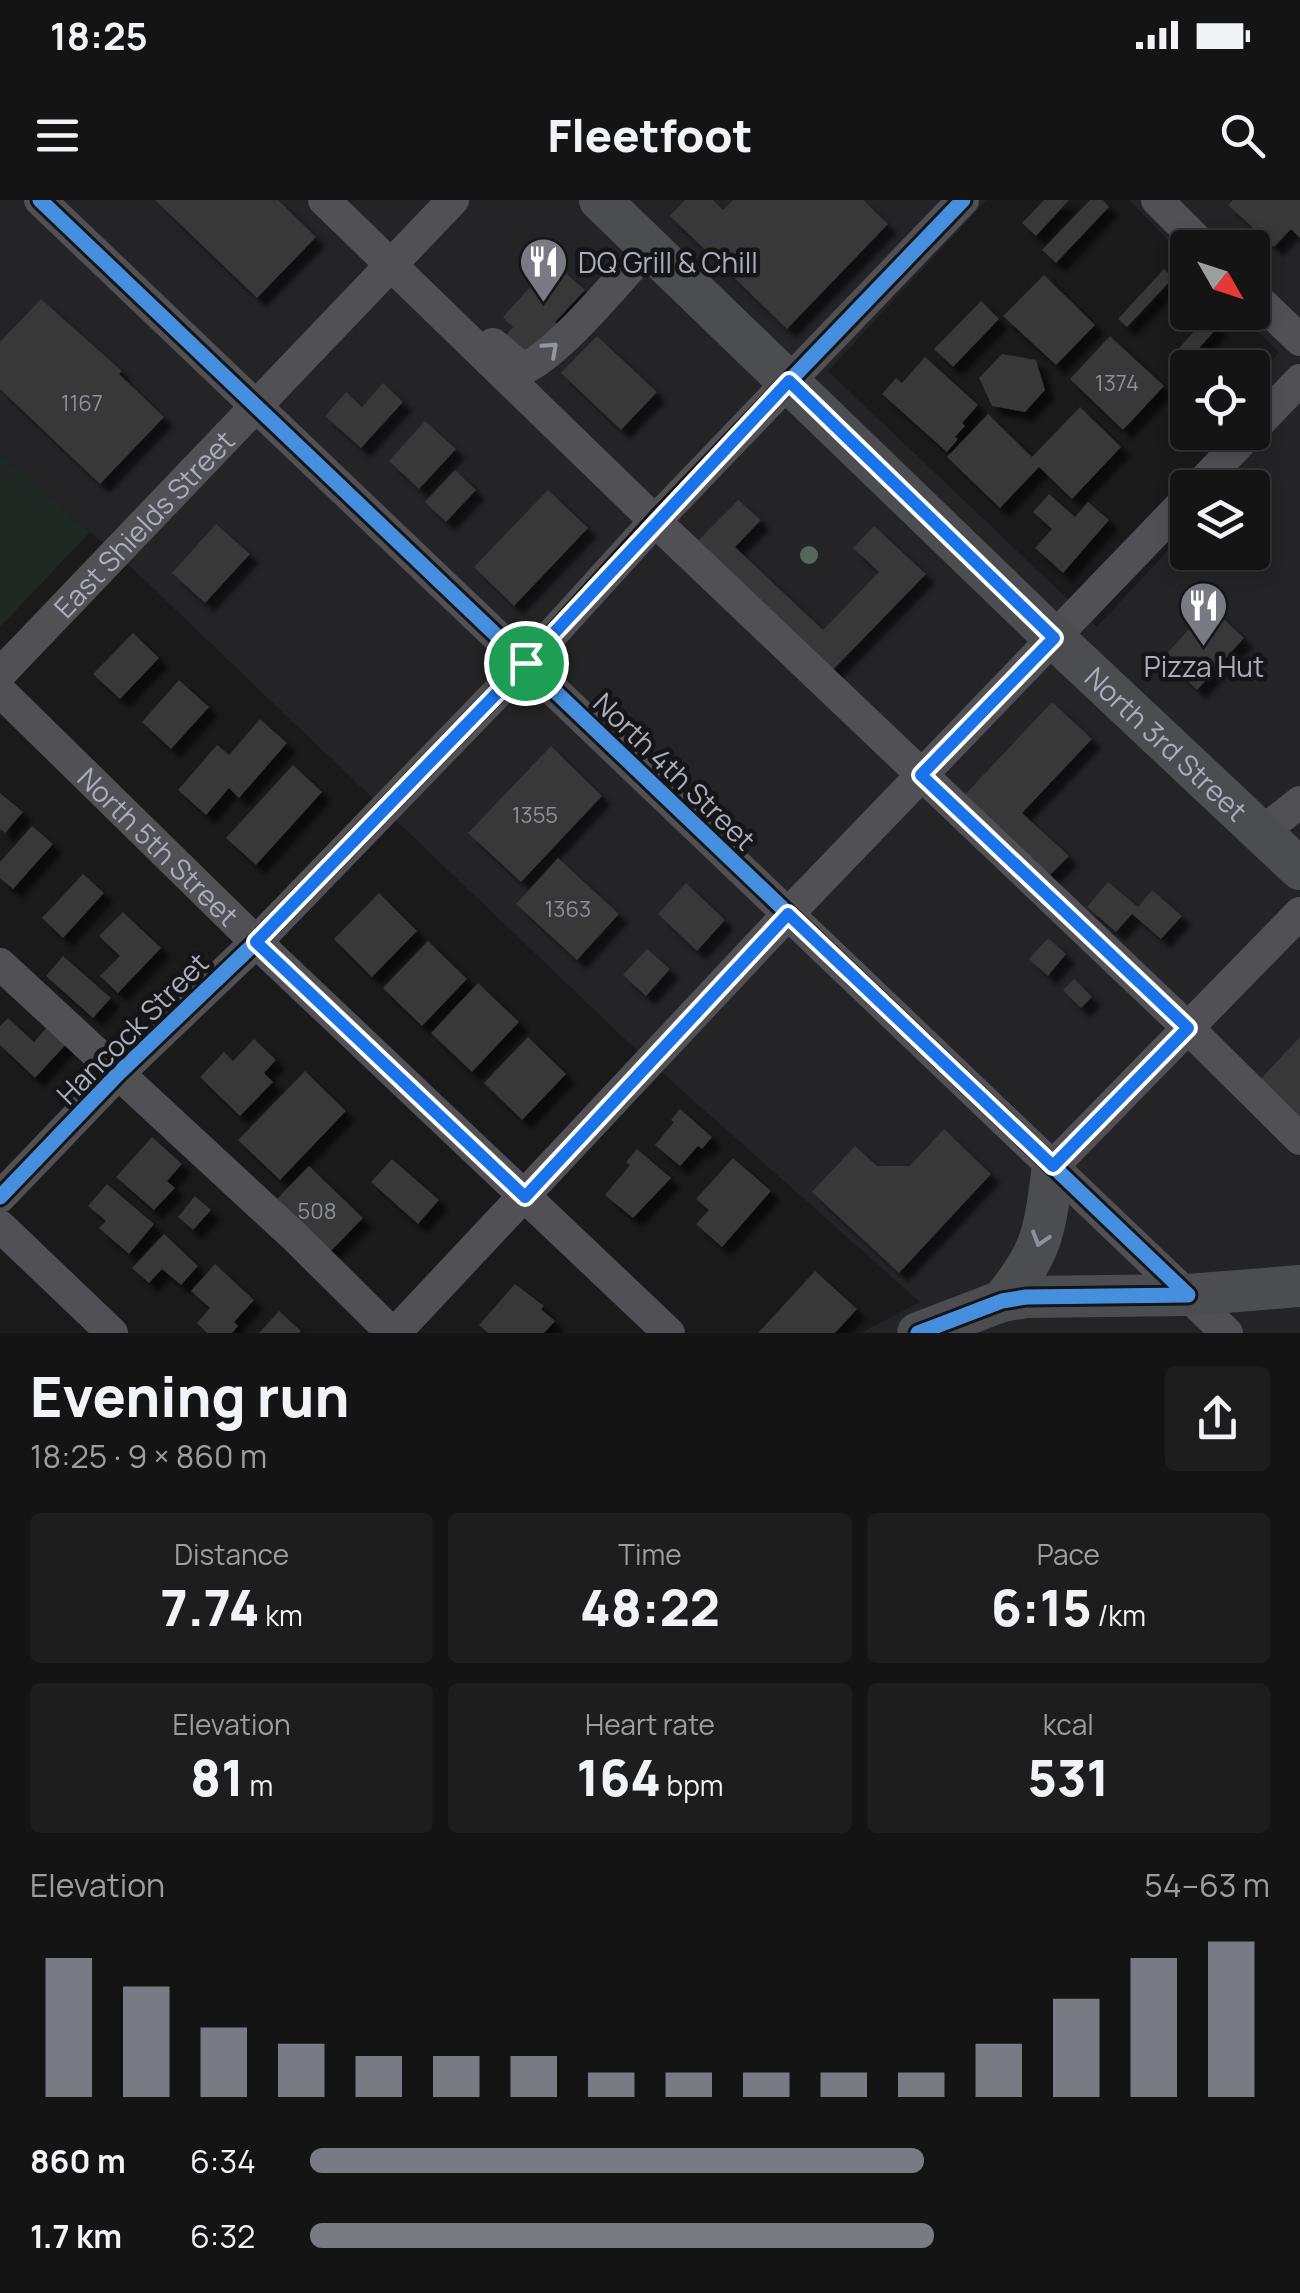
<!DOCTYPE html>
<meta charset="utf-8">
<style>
body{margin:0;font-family:Manrope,sans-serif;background:#1d1d1d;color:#f1f3f6;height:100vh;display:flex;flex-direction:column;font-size:38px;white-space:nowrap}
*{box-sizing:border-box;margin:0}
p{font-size:32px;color:#9d9ea0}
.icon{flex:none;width:55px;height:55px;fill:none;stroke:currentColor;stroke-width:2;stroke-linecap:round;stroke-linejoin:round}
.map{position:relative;height:1133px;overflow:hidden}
.panel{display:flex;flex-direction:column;background:#141414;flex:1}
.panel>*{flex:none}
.needle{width:65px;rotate:129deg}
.fabs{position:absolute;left:1170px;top:30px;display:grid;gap:20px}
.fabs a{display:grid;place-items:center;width:100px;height:100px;border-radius:10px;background:#141414;box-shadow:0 5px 15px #0003,0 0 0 2px #333334;font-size:50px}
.pin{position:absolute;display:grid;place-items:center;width:85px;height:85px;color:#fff;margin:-42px;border:5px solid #fff;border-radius:50%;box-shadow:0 2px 10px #0007}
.round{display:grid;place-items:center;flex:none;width:105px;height:105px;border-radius:10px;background:#1d1d1d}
.headline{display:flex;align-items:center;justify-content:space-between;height:170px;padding:0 30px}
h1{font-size:55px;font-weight:800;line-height:75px}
.figures{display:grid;grid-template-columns:repeat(3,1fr);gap:15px;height:170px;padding:10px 30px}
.figures div{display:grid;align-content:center;border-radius:10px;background:#1d1d1d;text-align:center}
.figures b{font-size:50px;font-weight:800}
.figures small{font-size:28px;font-weight:400}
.figures p{font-size:28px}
.chart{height:280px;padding:20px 30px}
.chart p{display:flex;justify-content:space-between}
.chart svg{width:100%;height:180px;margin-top:10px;stroke:#787a84;stroke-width:6}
ul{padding:0 30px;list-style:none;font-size:32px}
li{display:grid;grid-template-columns:160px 120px 1fr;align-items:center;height:75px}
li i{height:25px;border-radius:12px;background:#787a84}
.status{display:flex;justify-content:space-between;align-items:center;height:70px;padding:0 50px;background:#141414;direction:ltr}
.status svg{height:28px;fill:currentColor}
header{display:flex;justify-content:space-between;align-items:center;height:130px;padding:0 30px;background:#141414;font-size:45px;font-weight:800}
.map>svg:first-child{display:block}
</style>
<div class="status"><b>18:25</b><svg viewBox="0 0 49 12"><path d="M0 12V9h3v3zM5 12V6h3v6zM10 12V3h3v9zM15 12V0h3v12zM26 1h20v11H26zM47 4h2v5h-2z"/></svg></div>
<header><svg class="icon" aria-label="menu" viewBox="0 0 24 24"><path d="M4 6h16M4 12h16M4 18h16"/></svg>Fleetfoot<svg class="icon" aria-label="search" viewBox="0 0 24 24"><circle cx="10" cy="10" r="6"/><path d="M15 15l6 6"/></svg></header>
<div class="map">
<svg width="1300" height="1133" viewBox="0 0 1300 1133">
<defs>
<filter id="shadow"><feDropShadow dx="9" dy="9" stdDeviation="2.5" flood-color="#0009"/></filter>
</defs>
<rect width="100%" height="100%" fill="#1a1a1b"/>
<!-- built -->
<path fill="#242427" d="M0 0H987L828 171 1097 427 1187 330 1188 352H1252V288L1227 287 1237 277 1194 240 1202 233 1252 232 1253 181 1279 153 1240 113 1252 112V48H1188L1187 59 1129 0H1300V1133H861L920 1102 629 843 133 369 0 254Z"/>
<!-- green -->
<path fill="#202823" d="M0 254 90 332 0 427Z"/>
<!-- building -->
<path fill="#373739" filter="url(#shadow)" d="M155 0H278L316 37 257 98Z
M685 0H713L723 10 733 0H863L888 24 787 129 670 16Z
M1044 0H1069L1036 36 1022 23Z
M1090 0H1103L1109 7 1056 63 1042 50Z
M1233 0H1300V38L1291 29 1274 47 1228 5Z
M560 68 585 90 555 122 558 125 524 154 504 137 513 127 503 117 532 85 539 91Z
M1164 69 1173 78 1127 127 1118 119Z
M1044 75 1095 125 1056 165 1003 116Z
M41 99 122 171 119 174 164 217 100 284 0 189V142Z
M981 101 999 119 953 167 934 149Z
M1207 117 1218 127 1182 167 1171 157Z
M597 136 657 192 621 230 561 173Z
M1110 136 1164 186 1123 230 1070 179Z
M1002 154 1036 160 1045 190 1025 212 992 206 979 178Z
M925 157 978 205 962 223 965 226 955 237 958 239 947 252 882 194 896 178 902 183Z
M383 183 403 202 361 248 325 216 346 192 362 207Z
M1080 207 1121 247 1072 299 1039 267 1000 308 947 257 988 214 1032 257Z
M425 221 456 249 419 289 389 261Z
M455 270 476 290 446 322 425 302Z
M548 290 588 328 514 406 474 367Z
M1049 294 1075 317 1088 302 1109 320 1063 373 1035 348 1052 329 1033 312Z
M738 300 761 320 735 347 823 430 879 372 853 348 874 326 926 374 826 477 689 350Z
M216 324 250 354 205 403 172 373Z
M1210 406 1244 438 1197 490 1163 458Z
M133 433 159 458 120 499 93 474Z
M179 480 209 507 171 549 142 522Z
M1052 502 1092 539 1022 613 1069 656 1045 680 960 600Z
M260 519 287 543 239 598 229 588 206 615 178 590 217 545 229 555Z
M551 546 602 596 521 682 468 633Z
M293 565 322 592 256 665 226 638Z
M0 593 23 612 5 633 0 629Z
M32 626 53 644 13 689 0 678V662Z
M558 658 619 714 577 760 516 704Z
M83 674 104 693 63 738 42 718Z
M1108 682 1138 707 1152 690 1182 716 1161 739 1132 714 1116 732 1087 707Z
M686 683 725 720 697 751 658 714Z
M379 693 417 731 372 777 334 739Z
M123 712 161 748 118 793 100 776 120 756 99 736Z
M1048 738 1066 754 1048 776 1029 759Z
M428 741 467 779 422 826 383 788Z
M647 749 670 769 646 796 623 775Z
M63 756 111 798 93 818 46 776Z
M1074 779 1092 797 1081 808 1063 790Z
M478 783 519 822 472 872 431 833Z
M8 818 34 842 51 823 69 841 35 878 0 845V826Z
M528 837 566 874 522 920 484 883Z
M1300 837V916L1292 925 1252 888Z
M254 839 276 860 264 873 273 882 240 916 200 877 224 852 233 861Z
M305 871 346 911 280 980 238 940Z
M680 909 712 937 702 949 698 946 680 966 655 945 674 922 671 920Z
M944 929 991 974 899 1073 812 992 855 946 877 966H910Z
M152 937 182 964 167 981 175 988 154 1010 116 977Z
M637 949 671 978 633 1018 605 995 630 965 626 962Z
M733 958 771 991 722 1047 696 1024 709 1010 696 999Z
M392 959 439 1000 418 1024 371 982Z
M309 966 363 1018 325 1057 271 1005Z
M107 984 154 1024 129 1054 99 1028 106 1021 88 1006Z
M195 996 211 1010 193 1030 178 1017Z
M164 1034 198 1066 181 1085 162 1069 149 1083 132 1068Z
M215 1064 254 1100 234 1122 238 1126 232 1133H207L197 1123 210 1108 191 1091Z
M815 1071 857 1109 835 1133H758Z
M515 1084 544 1106 541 1109 555 1121 544 1133H488L479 1125Z
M279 1111 301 1131 299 1133H259Z"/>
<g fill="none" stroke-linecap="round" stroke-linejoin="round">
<!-- minor -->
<g stroke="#505055" stroke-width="32">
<path d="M40 0 1227 1133"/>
<path d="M324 0 655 321 1188 828 1300 939"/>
<path d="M1157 0 1205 48"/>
<path d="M1252 94 1300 140"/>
<path d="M493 144 523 169C561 152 619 79 649 47"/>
<path d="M1252 230 1300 180"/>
<path d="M1197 288 1250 232"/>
<path id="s1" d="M0 474 453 0"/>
<path id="s2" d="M0 491 256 742 669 1133"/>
<path d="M1261 633 1300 602"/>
<path d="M0 764 294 1036 392 1133"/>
<path d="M1053 966 1300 713"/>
<path d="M0 997 118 874 256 742 526 463 655 321 963 0"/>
<path d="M0 1026 112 1133"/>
<path d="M395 1133 788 714 1188 298"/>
</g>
<!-- major -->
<g stroke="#4c4d51" stroke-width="42">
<path id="s3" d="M600 0 1054 438 1300 669"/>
<path d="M1002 1101C1044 1051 1045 1028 1053 966"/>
<path d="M918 1133 1002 1101 1026 1097 1188 1095 1300 1086"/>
</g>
<defs>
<path id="cycleway" d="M40 0 1188 1095
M0 997 118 874 256 742 526 463 655 321 963 0
M918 1133 1002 1101 1026 1097 1188 1095"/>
</defs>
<!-- cycleway casing -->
<use href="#cycleway" stroke="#151417" stroke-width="21"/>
<!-- cycleway -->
<use href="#cycleway" stroke="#468fdf" stroke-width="15"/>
</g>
<!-- trees -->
<circle fill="#536859" cx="809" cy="355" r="9"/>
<!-- one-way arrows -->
<defs><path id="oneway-chevron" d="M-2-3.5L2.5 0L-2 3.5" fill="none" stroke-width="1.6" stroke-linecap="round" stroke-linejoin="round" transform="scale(2.5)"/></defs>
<use stroke="#9496a2" href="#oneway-chevron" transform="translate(551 149) rotate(-42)"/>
<use stroke="#8e909c" href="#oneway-chevron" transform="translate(1040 1039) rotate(107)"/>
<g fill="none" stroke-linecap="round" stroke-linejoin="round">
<defs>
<path id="route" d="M789 181 1054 438 921 575 1188 828 1053 966 788 714 525 997 256 742 526 463Z"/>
</defs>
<!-- route casing -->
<use href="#route" stroke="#fff" stroke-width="20"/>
<!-- route -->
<use href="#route" stroke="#1a73e8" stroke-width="12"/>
</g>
<!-- icons -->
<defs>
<symbol id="restaurant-pin" viewBox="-11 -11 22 30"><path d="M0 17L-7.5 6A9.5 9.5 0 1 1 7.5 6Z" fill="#787a84" stroke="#151417"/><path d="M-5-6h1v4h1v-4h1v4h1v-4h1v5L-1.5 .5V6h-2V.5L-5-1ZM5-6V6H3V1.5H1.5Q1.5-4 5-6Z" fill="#fff"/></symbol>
</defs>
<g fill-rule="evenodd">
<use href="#restaurant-pin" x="516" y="34" width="55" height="75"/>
<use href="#restaurant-pin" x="1176" y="378" width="55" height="75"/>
</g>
<g text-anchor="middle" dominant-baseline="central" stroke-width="9" stroke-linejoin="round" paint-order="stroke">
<!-- number labels -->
<g font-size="22" fill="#8e909b">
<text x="1117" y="183">1374</text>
<text x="82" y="203">1167</text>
<text x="535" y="615">1355</text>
<text x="568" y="709">1363</text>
<text x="317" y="1011">508</text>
</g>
<!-- poi labels -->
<g font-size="28" fill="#abadbc" stroke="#151417" text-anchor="start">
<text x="578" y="62">DQ Grill &amp; Chill</text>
<text x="1204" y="466" text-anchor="middle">Pizza Hut</text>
</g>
<!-- street labels -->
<g font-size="28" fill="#abadbc" stroke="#151417">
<text stroke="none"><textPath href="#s1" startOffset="208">East Shields Street</textPath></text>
<text stroke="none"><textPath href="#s3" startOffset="785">North 3rd Street</textPath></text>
<text transform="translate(675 571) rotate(44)">North 4th Street</text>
<text stroke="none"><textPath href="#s2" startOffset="222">North 5th Street</textPath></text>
<text transform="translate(132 828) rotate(-45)">Hancock Street</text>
</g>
</g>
</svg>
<div class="fabs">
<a><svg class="needle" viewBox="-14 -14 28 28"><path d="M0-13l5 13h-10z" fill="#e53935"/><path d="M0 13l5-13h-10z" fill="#9d9ea0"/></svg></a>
<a><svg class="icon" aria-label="locate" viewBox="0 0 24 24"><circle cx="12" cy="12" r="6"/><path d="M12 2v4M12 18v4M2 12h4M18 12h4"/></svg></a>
<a><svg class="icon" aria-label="layers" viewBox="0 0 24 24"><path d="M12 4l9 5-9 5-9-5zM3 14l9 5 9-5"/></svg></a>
</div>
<div class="pin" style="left:526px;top:463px;background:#1e9e55"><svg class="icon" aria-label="arrive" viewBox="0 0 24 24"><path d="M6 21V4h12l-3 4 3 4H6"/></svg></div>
</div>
<section class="panel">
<div class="headline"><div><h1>Evening run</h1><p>18:25 · 9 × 860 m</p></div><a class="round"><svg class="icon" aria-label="share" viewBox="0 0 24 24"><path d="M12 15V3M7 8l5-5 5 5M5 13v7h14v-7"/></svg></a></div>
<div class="figures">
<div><p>Distance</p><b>7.74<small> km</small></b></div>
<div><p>Time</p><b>48:22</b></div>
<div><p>Pace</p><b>6:15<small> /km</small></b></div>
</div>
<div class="figures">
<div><p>Elevation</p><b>81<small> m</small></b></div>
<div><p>Heart rate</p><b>164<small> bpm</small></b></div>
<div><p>kcal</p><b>531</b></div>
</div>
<div class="chart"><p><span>Elevation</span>54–63 m</p>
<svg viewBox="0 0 160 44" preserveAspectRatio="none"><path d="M5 44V10M15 44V17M25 44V27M35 44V31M45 44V34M55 44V34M65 44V34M75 44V38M85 44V38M95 44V38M105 44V38M115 44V38M125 44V31M135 44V20M145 44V10M155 44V6"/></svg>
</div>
<ul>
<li><b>860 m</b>6:34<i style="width:64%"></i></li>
<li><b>1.7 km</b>6:32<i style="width:65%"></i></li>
</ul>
</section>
